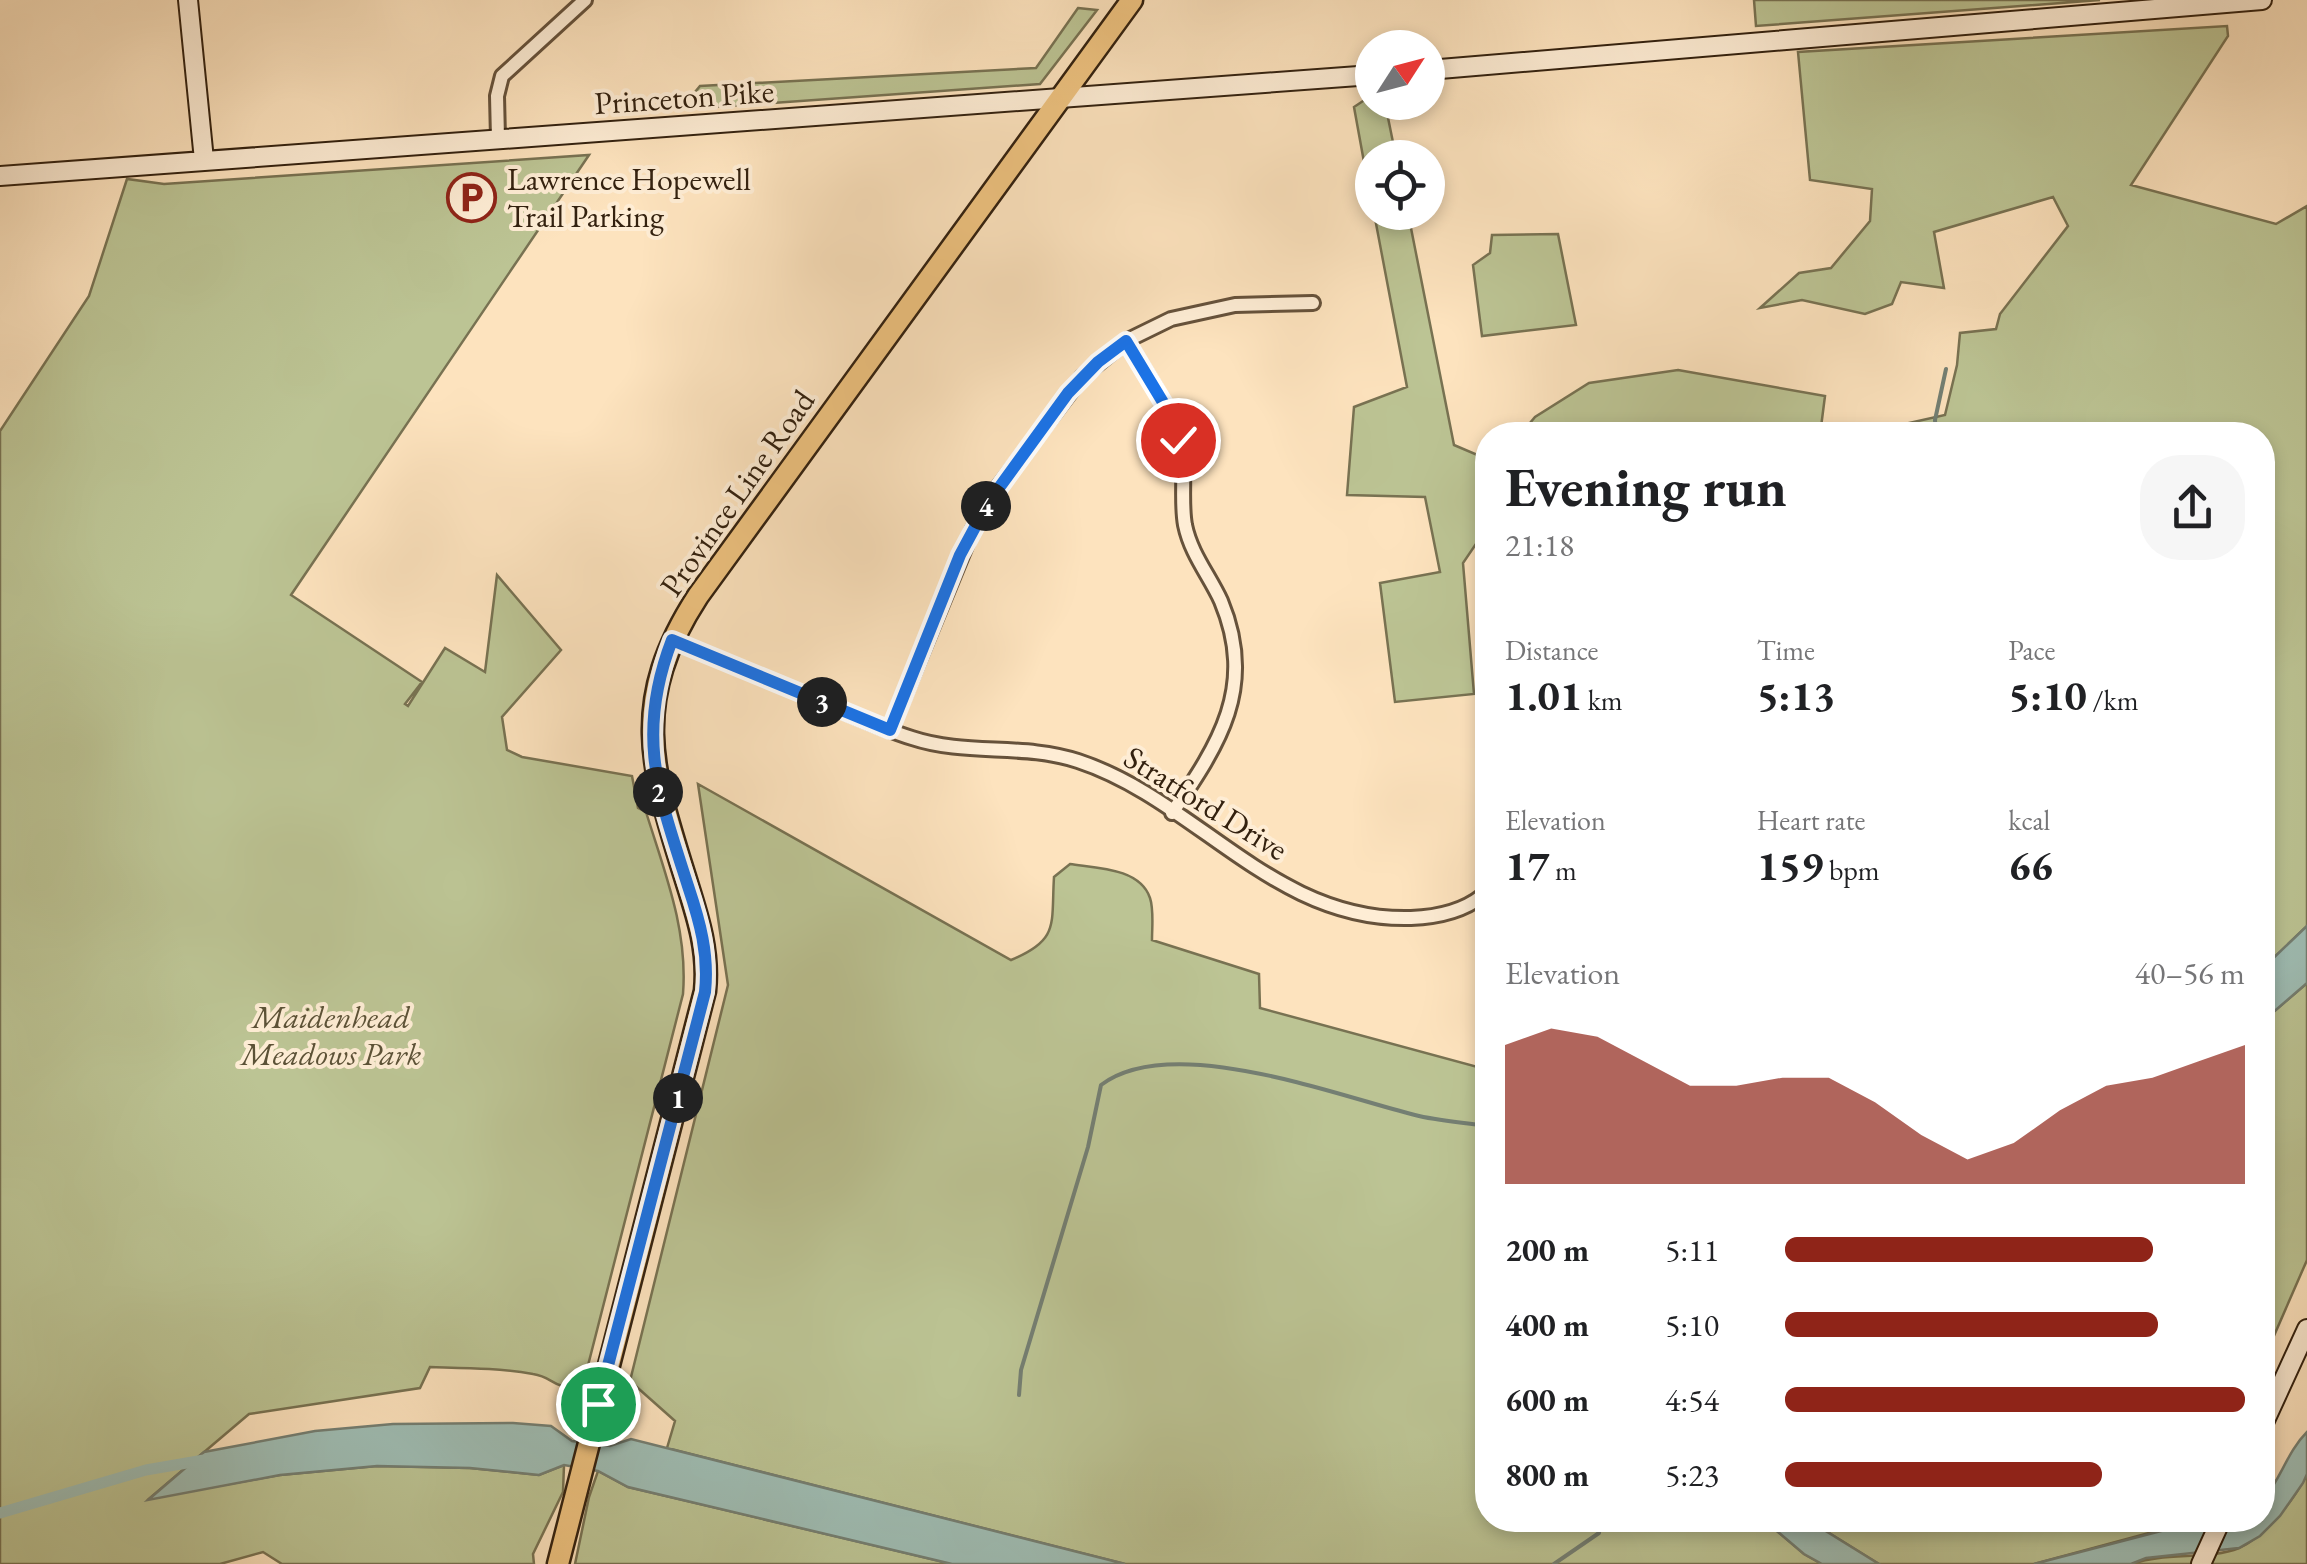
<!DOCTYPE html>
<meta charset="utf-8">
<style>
body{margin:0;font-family:"EB Garamond",serif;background:#f6f6f6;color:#202124;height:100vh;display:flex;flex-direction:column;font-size:38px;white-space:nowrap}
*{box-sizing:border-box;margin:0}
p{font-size:32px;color:#757577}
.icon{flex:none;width:55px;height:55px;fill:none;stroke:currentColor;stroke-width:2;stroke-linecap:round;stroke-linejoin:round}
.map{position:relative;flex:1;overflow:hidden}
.sheet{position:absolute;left:1475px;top:422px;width:800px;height:1110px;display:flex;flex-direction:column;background:#fff;border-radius:40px;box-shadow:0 5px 15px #0003}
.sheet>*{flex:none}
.needle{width:65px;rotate:54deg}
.tools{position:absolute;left:1355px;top:30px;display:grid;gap:20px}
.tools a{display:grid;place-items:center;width:90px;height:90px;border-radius:50%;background:#fff;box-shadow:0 5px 15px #0003;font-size:50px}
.pin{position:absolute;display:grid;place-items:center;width:85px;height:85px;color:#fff;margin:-42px;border:5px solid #fff;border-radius:50%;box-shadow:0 2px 10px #0007}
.km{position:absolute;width:50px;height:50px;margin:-25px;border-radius:50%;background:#222;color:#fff;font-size:28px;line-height:50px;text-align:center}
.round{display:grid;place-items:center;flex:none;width:105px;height:105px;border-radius:40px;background:#f6f6f6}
.head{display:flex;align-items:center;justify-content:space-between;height:170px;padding:0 30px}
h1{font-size:55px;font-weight:700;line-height:75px}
.stats{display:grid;grid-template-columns:repeat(3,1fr);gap:15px;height:170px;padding:10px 30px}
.stats div{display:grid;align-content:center}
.stats b{font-size:42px;font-weight:700}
.stats small{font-size:28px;font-weight:400}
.stats p{font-size:28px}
.chart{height:280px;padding:20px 30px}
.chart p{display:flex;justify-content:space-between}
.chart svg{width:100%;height:180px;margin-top:10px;fill:#8f2418;opacity:.7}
ul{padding:0 30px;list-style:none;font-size:32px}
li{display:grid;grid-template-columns:160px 120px 1fr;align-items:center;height:75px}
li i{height:25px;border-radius:12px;background:#8f2418}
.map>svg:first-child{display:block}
</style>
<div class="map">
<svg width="2307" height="1564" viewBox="0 0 2307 1564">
<rect width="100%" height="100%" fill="#fde3be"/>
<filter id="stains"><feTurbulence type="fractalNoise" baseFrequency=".002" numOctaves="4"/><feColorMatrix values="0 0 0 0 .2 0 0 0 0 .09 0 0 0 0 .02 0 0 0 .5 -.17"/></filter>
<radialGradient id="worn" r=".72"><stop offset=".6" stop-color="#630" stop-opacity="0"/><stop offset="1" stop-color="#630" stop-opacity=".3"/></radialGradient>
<!-- green -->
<path fill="#bcc494" stroke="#787252" stroke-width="2.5" d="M1754 0H2100L1756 26Z
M1078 8 1097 10 1040 84 702 108 691 97 700 86 1036 68Z
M2227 26 2228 36 2131 185 2276 224 2307 206V926L2263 968 2262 435H1908L1909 423 1945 415 1957 365 1960 333 1996 329 2000 314 2068 226 2053 197 1934 232 1944 288 1901 282 1892 304 1865 314 1802 300 1760 308 1799 273 1831 268 1870 221 1872 189 1810 180 1798 52Z
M1372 95V102L1385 103 1396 157 1372 158V206L1354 107Z
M589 155 291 595 422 682 405 704 408 706 445 648 485 672 497 575 561 650 502 717 507 750 522 757 632 776 638 808 646 812C665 873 688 930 683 994L584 1381H579L577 1386C552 1389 554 1377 533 1374 499 1368 465 1368 430 1367L420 1388 249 1414 150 1498 280 1475 377 1466 470 1468 539 1475 564 1465 563 1492 533 1554 534 1564H282L263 1552 220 1564H0V431L89 296 127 179 164 184Z
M1374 213H1408L1454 445 1487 459V535H1482L1463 563 1474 694 1395 702 1380 583 1440 572 1425 497 1347 495 1354 407 1407 387Z
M1558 234 1576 325 1482 336 1473 265 1490 253 1492 235Z
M1678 370 1825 396 1820 435H1520L1535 417 1589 383Z
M698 784 1011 960C1060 940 1051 924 1054 877L1070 864C1096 868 1140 868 1150 898 1154 910 1152 927 1152 940L1259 974 1260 1008 1481 1068 1487 1065 1488 1520H1764L1804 1554 1822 1564H1125L667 1448 675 1421 630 1381 728 985Z
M2307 983V1260L2263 1361V1021Z
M598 1471 628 1487 952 1564H575L589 1497Z
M2307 1474V1564H2131C2164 1552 2210 1560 2239 1548 2266 1536 2294 1500 2307 1474Z
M1808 1520H2197L2034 1564H1879Z"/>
<!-- water -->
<path fill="#9fbeb5" stroke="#747f73" stroke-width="2.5" d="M2307 926V983L2263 1021V968Z
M513 1423 551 1426 572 1441 610 1446 631 1439 1125 1564H952L628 1487 598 1471 564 1465 539 1475 470 1468 377 1466 280 1475 148 1500 204 1452 315 1431 393 1424Z
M2307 1432V1474L2303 1483 2280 1516 2260 1536 2239 1548 2146 1558 2131 1564H2034L2196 1522 2262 1520 2263 1500C2281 1479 2287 1452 2307 1432Z
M1764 1520H1808L1879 1564H1822L1804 1554Z"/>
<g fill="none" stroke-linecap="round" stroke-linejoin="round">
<!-- stream -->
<path stroke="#747f73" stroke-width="4" d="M1936 435 1935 420 1946 369
M1019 1395 1021 1370 1088 1147 1101 1085C1172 1031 1340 1097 1419 1116 1441 1121 1465 1123 1488 1126
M1554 1564 1599 1533 1600 1520"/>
<!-- canal -->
<path stroke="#9fbeb5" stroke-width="11" d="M0 1513 146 1470 204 1460"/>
<defs>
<path id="street" d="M498 138 497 96 502 76 585 0
M1126 341C1148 377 1175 413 1182 457 1185 479 1181 503 1185 525 1191 554 1209 575 1221 601 1257 687 1219 744 1172 813
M672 640C724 662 776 683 827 704 855 716 883 729 912 738 966 756 1024 743 1078 761 1197 800 1274 922 1411 918 1436 917 1462 912 1482 896
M890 730 973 529 999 486 1082 377 1126 341 1171 319 1235 305 1313 303"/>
<path id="secondary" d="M188 0 204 160
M1428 70 2262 0
M0 176 1372 75
M2262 1427 2307 1329
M2201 1564 2221 1520"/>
<path id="primary" d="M558 1564 705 991C709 951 698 918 686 880 651 768 629 702 698 596L1132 0"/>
</defs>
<!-- street casing -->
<use href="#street" stroke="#66523b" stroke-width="18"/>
<!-- secondary casing -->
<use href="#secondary" stroke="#33210f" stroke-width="22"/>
<!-- primary casing -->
<use href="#primary" stroke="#33210f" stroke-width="25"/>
<!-- street -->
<use href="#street" stroke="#feedd5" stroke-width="12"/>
<!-- secondary -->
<use href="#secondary" stroke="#feedd5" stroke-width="18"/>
<!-- primary -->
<use href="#primary" stroke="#eec27f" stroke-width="20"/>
</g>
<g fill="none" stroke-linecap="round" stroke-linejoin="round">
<defs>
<path id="route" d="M598 1404 705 992C709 954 700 922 688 886 659 795 635 736 672 640L890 730 960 555 988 503 1068 393 1098 362 1126 341 1164 404 1178 440"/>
</defs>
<!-- route casing -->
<use href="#route" stroke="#fff" stroke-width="20"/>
<!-- route -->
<use href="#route" stroke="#1a73e8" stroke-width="12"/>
</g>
<!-- icons -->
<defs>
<symbol id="parking-ring" viewBox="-11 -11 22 22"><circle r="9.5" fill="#feedd5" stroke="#8f2418" stroke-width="1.5"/><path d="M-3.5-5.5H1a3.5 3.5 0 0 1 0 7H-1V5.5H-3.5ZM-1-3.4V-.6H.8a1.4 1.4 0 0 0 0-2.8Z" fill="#8f2418"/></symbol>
</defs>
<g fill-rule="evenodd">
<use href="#parking-ring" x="444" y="170" width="55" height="55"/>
</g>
<g text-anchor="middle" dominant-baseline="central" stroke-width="8" stroke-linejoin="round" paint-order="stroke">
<!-- street labels -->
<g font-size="32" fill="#33210f" stroke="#feedd5">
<text transform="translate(684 97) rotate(-4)">Princeton Pike</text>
<text transform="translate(737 493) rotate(-55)">Province Line Road</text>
<text transform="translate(1206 803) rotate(32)">Stratford Drive</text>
</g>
<!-- poi labels -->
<g font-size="32" fill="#33210f" stroke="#feedd5" text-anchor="start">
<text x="507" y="179">Lawrence Hopewell<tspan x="507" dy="37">Trail Parking</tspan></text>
</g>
<!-- park labels -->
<g font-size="32" font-style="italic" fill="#5c5237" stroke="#feedd5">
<text x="331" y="1017">Maidenhead<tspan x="331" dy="37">Meadows Park</tspan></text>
</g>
</g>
<rect width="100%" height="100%" filter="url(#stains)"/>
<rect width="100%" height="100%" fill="url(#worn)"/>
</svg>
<div class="tools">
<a><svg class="needle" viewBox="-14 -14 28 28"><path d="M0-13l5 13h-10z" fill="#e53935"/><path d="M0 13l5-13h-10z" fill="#757577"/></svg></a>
<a><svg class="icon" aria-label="locate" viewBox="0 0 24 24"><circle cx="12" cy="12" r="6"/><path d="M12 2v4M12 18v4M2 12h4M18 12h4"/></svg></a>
</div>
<div class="pin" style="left:598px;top:1404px;background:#1e9e55"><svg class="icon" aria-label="arrive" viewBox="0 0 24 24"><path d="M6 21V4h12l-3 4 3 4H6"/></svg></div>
<div class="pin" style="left:1178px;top:440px;background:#d93025"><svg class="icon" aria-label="check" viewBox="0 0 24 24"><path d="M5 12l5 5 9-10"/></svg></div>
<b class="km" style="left:678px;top:1098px">1</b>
<b class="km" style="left:658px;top:792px">2</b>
<b class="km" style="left:822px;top:702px">3</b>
<b class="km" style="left:986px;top:506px">4</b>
<section class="sheet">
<div class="head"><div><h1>Evening run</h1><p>21:18</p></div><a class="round"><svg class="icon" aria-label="share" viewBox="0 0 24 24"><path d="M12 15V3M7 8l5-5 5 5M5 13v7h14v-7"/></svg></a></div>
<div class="stats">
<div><p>Distance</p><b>1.01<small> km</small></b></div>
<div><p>Time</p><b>5:13</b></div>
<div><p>Pace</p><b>5:10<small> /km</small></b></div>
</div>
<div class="stats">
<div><p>Elevation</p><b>17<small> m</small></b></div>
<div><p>Heart rate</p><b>159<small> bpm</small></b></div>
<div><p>kcal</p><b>66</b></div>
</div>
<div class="chart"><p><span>Elevation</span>40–56 m</p>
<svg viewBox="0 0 160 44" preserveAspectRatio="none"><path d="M0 44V10L10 6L20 8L30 14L40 20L50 20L60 18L70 18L80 24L90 32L100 38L110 34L120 26L130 20L140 18L150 14L160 10V44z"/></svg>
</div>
<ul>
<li><b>200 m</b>5:11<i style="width:80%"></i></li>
<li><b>400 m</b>5:10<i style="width:81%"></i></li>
<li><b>600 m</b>4:54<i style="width:100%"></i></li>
<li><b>800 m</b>5:23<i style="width:69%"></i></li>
</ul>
</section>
</div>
